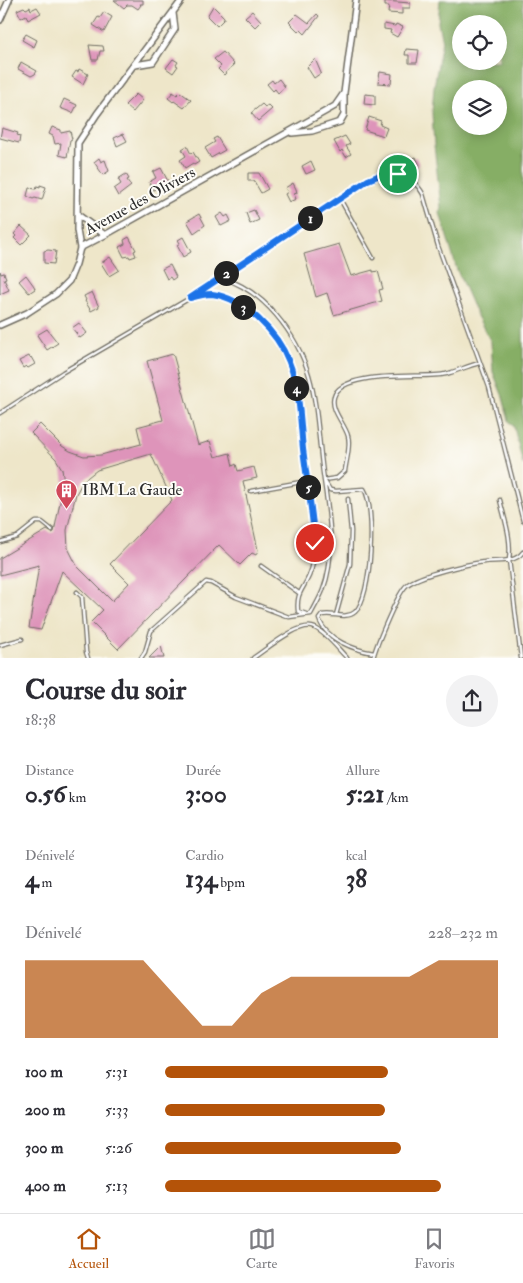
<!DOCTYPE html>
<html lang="fr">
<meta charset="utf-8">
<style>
body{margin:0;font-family:"IM FELL Double Pica",serif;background:#f2f2f3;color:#2b2b33;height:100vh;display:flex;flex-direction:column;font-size:19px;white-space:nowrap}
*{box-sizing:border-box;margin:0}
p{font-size:16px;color:#7c7c81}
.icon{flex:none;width:28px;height:28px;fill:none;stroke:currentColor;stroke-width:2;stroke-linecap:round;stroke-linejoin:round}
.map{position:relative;height:658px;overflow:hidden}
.details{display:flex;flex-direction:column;background:#fff;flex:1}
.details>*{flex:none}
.buttons{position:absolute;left:452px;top:15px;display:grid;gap:10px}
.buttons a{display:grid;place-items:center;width:55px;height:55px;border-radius:50%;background:#fff;box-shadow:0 2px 12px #0003;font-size:25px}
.pin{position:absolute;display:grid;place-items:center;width:42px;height:42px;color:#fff;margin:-21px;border:2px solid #fff;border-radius:50%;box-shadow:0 1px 5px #0007}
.km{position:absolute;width:25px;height:25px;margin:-12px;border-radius:50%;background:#222;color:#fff;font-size:14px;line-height:25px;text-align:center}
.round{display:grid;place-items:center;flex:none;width:52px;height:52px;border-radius:26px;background:#f2f2f3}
.head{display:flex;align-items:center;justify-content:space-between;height:85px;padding:0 25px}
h1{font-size:28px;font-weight:700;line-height:38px}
.figures{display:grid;grid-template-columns:repeat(3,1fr);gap:8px;height:85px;padding:5px 25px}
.figures div{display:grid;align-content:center}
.figures b{font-size:25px;font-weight:700}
.figures small{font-size:14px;font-weight:400}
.figures p{font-size:14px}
.chart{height:140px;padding:10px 25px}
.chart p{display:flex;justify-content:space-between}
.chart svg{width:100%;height:90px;margin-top:5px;fill:#b45309;opacity:.7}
ul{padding:0 25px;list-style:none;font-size:16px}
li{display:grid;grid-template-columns:80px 60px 1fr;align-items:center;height:38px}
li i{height:12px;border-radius:6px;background:#b45309}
.tabs{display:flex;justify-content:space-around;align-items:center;height:70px;border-top:1px solid #e1e1e2;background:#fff;font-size:14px;color:#7c7c81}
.tabs a{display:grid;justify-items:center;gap:2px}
.tabs .selected{color:#b45309}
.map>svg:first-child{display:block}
</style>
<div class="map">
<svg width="523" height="658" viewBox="0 0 523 658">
<rect width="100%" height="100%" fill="#fdfcf7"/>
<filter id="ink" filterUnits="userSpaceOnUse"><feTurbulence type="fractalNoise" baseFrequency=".02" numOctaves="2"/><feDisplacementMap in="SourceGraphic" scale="10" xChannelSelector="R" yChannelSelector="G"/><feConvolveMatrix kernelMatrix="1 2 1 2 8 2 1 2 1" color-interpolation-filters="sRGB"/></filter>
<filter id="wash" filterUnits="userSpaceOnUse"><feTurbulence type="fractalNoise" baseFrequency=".0096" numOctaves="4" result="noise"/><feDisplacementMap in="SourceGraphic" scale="20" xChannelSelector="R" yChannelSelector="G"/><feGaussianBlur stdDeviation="1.12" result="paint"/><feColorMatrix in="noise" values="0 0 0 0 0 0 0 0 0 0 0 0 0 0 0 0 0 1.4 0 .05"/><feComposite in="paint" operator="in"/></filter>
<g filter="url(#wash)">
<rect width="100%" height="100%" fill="#eee6c9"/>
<!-- forest -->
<path fill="#86ae65" stroke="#586c48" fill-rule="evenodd" d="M440 0H523V465L514 427 509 421 503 397 493 372 491 342 476 314 457 270 440 213 441 207 434 145 432 113 434 87 442 41 438 23ZM461 24H499V61H461ZM461 89H499V126H461Z"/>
<g id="blocks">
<!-- building -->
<path fill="#de94ba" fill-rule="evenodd" d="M114 0H143V4H140L141 5 138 9 132 5H127L124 8Z
M385 1 410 3V8H402V14L388 13 389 6H385Z
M213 6 224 17V19L217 26 207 16Z
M24 7 26 9 30 7 31 10 37 7 41 13 28 20 26 15 21 18 17 10Z
M252 11 261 21 255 27 245 17Z
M104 12 112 17 104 32 93 25 98 17 100 18Z
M297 14 309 23 317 14 319 16 305 34 301 30 299 32 289 22Z
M384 24 395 26 396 24 403 27 397 37 390 33 391 30 384 29Z
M26 34 37 40 34 47 22 40Z
M89 45 103 46 104 51H100L98 60H92Z
M406 49 419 50 417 63H409V55H405Z
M223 52 234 64 224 75 218 69 221 66 214 59Z
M173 59 178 62 176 65 178 66 173 73 166 68Z
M315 59 321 73 314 78 307 67Z
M21 62 37 71 35 74 31 76 18 69Z
M79 69 88 74 83 84 72 77 76 71 78 72Z
M380 72 392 74 391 84 378 83Z
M279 79 285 87 278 93 275 89 273 91 267 84 272 80 274 83Z
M173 92 177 95 180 92 191 100 184 108 174 101 173 102 168 98Z
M136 94 143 100 133 112 125 105Z
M365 94 375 95V105L364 104Z
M64 99 77 105 73 113 60 108Z
M262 104 265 107 268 105 272 109 258 121 251 113Z
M369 117 381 121 380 125 387 128 384 136 365 130Z
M52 127 61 130V133L70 131 72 139 70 140 67 157 59 155 61 143 55 144 53 136 49 134Z
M2 128 18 133 17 135 20 136 19 143 0 138Z
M123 134 127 141 117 146 114 138Z
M345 136 350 144 346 146 351 154 346 157 342 150 340 152 334 141Z
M217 137 225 150 211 158 205 148 215 142 213 139Z
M187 146 191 154 193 152 199 162 194 165 193 163 185 168 180 160 186 156 182 149Z
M416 157 419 165 412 168 409 160Z
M99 158 101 162 105 160 109 171 103 175 94 162Z
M311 161 315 170 306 174 302 166Z
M161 168 169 183 153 190 149 182 156 178 153 172Z
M248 173H259L268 189 261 193 254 181H248Z
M126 174 129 179 127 180 131 186 118 196 114 189 121 184 118 179Z
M293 183 296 189 297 193 294 194 296 199 289 202 285 194 288 192 285 188Z
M40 185 46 187 42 200 35 198 33 199 27 196 29 188 36 189 37 186 40 187Z
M254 210 259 220 250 224 246 213Z
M222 213 225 217 228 215 231 221 221 226 216 217Z
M199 214 205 225 194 233 187 221Z
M21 226 31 235 21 245 14 238 16 236 14 234Z
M129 237 136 250 134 251 136 256 130 258 129 256 124 257 119 247 125 244 124 240Z
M183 237 191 252 183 257 177 245 180 243 178 240Z
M339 244 351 276 373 270V272L378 271 383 289 379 290 382 301 334 315 327 293 316 297 304 254Z
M48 250 56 251 54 264 44 263V251Z
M110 257 119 270 109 276 101 263Z
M170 265 176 277 172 280 170 277 167 279 162 269Z
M0 271 1 274 4 273 6 278 4 279 9 290 0 294Z
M26 275 34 286 35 289 29 293 19 281Z
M92 292 99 307 91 311 85 301 86 300 84 296Z
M79 323 87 333 80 338 72 328Z
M47 329 58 343 47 350 37 335Z
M173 354 198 445 210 441 215 457 230 453 233 466 236 464 238 471 254 467 257 478 243 481 258 550 256 555 252 553 240 565 219 545 118 649 91 622 103 610 62 571 41 630 29 628 39 565 0 575V558L47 530 52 533 54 532 64 483 62 469 56 459 31 433 40 424 62 446 70 451 84 456 101 455 141 444 137 427 163 420 147 361ZM151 454 172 500 110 564 129 583 112 601 77 566 68 548 67 530 76 494 83 481 97 470Z
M29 356 30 358 31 357 35 364 28 368 26 366 23 368 19 361Z
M161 646 164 658H149Z"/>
</g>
</g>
<g filter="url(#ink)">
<use href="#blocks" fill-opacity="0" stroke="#6f6c62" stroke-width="1"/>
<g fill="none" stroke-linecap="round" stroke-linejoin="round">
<defs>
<path id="lane" d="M340 199 373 258
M190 298 368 181C389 171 411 172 423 194L438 246 489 387 523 521
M0 413 63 372 190 298C210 292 225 296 243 307 261 318 281 342 289 362 303 395 302 439 306 474 309 497 315 520 315 542 315 552 313 567 309 576 303 590 296 593 298 611L306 614
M251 491 307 481
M500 500C505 521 512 539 509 560L521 658
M0 542 17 537 36 522H42L52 530
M261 566 299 593
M77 592 82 597 86 652 88 658
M336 615 350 564 351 531 348 499
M0 645 22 639
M374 653C355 650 326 640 319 619L322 615C332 612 346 620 355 612 372 598 376 507 364 489L336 491 330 490 324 480 337 478 345 471C346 461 351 446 348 436 345 424 330 410 334 397 341 369 424 379 446 374 457 371 468 366 479 363
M141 658 145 652 151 631 206 582 211 583 236 597 289 617 311 614C315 606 320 598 323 590 338 550 327 506 322 465 315 406 317 363 276 315 261 297 243 284 220 277
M253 658C267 649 300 620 315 628 326 633 339 650 347 658
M373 658C376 646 398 592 407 585 419 575 467 564 484 562 497 560 514 564 523 552"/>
<path id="street" d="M0 20 9 0
M135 65 153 62 175 29 173 13
M292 133 312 131 340 122 344 115V94
M78 215 105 235
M80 248 105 235 335 106 344 93 356 0
M0 325 27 313 56 294 69 281 76 264 80 248 77 230 78 143 97 114 182 0"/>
</defs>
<!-- lane casing -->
<use href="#lane" stroke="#6f6c62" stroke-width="5"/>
<!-- street casing -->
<use href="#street" stroke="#6f6c62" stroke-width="8"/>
<!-- lane -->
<use href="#lane" stroke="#fff" stroke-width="2.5"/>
<!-- street -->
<use href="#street" stroke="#fff" stroke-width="5"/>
</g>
</g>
<g fill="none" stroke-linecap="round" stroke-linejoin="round" filter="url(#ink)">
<defs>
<path id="route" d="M315 543C312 512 307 480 303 449 300 420 300 389 289 362 278 333 244 298 212 294 204 294 197 296 190 298L368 180 380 175 398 174"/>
</defs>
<!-- route casing -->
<use href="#route" stroke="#fff" stroke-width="10"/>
<!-- route -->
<use href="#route" stroke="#1a73e8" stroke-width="6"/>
</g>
<!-- icons -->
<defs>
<symbol id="building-pin" viewBox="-11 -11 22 30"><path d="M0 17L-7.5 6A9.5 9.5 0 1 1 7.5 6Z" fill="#d1495b" stroke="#fdfcf7"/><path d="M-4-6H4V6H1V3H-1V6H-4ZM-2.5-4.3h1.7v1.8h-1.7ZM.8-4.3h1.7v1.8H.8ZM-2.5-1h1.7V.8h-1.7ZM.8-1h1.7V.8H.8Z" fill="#fff"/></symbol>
</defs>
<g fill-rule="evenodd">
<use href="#building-pin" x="54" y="478" width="25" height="34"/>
</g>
<g text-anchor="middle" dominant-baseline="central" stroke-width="4" stroke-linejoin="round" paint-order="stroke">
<!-- street labels -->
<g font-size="16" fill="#2b2b2b" stroke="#fdfcf7">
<text transform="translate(140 201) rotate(-29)">Avenue des Oliviers</text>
</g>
<!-- poi labels -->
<g font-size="16" fill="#2b2b2b" stroke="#fdfcf7" text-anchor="start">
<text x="82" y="490">IBM La Gaude</text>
</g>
</g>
</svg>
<div class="buttons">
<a><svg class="icon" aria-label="locate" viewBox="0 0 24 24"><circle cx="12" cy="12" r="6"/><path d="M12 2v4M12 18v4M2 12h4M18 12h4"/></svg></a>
<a><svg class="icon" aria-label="layers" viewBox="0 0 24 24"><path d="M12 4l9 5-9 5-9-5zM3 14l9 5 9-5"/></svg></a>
</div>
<div class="pin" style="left:398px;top:174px;background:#1e9e55"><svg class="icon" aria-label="arrive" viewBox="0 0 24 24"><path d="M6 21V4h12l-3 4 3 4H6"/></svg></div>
<div class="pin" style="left:315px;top:543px;background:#d93025"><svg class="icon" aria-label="check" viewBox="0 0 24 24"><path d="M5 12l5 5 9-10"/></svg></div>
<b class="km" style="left:310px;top:218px">1</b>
<b class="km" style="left:226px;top:273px">2</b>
<b class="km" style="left:243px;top:307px">3</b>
<b class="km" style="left:296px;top:388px">4</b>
<b class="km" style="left:308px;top:487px">5</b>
</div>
<section class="details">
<div class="head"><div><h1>Course du soir</h1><p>18:38</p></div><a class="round"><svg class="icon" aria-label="share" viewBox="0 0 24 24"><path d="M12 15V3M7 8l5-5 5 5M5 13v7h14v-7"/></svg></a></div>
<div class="figures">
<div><p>Distance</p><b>0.56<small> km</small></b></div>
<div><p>Durée</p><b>3:00</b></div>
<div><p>Allure</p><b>5:21<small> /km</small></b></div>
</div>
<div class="figures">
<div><p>Dénivelé</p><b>4<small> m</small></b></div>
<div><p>Cardio</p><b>134<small> bpm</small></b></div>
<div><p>kcal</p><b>38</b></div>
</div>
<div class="chart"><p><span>Dénivelé</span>228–232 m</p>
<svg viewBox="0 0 160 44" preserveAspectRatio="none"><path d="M0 44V6L10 6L20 6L30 6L40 6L50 22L60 38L70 38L80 22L90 14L100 14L110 14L120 14L130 14L140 6L150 6L160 6V44z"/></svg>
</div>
<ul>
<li><b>100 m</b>5:31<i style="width:67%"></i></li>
<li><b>200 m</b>5:33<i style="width:66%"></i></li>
<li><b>300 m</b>5:26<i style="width:71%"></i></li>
<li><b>400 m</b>5:13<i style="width:83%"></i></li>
</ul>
</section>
<nav class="tabs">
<a class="selected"><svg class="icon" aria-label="home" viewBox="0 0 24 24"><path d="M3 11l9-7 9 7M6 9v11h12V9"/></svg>Accueil</a>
<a><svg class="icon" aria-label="map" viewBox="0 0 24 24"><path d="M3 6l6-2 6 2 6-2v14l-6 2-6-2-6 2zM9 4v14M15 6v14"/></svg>Carte</a>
<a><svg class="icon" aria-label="saved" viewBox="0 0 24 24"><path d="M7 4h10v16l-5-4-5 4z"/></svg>Favoris</a>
</nav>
